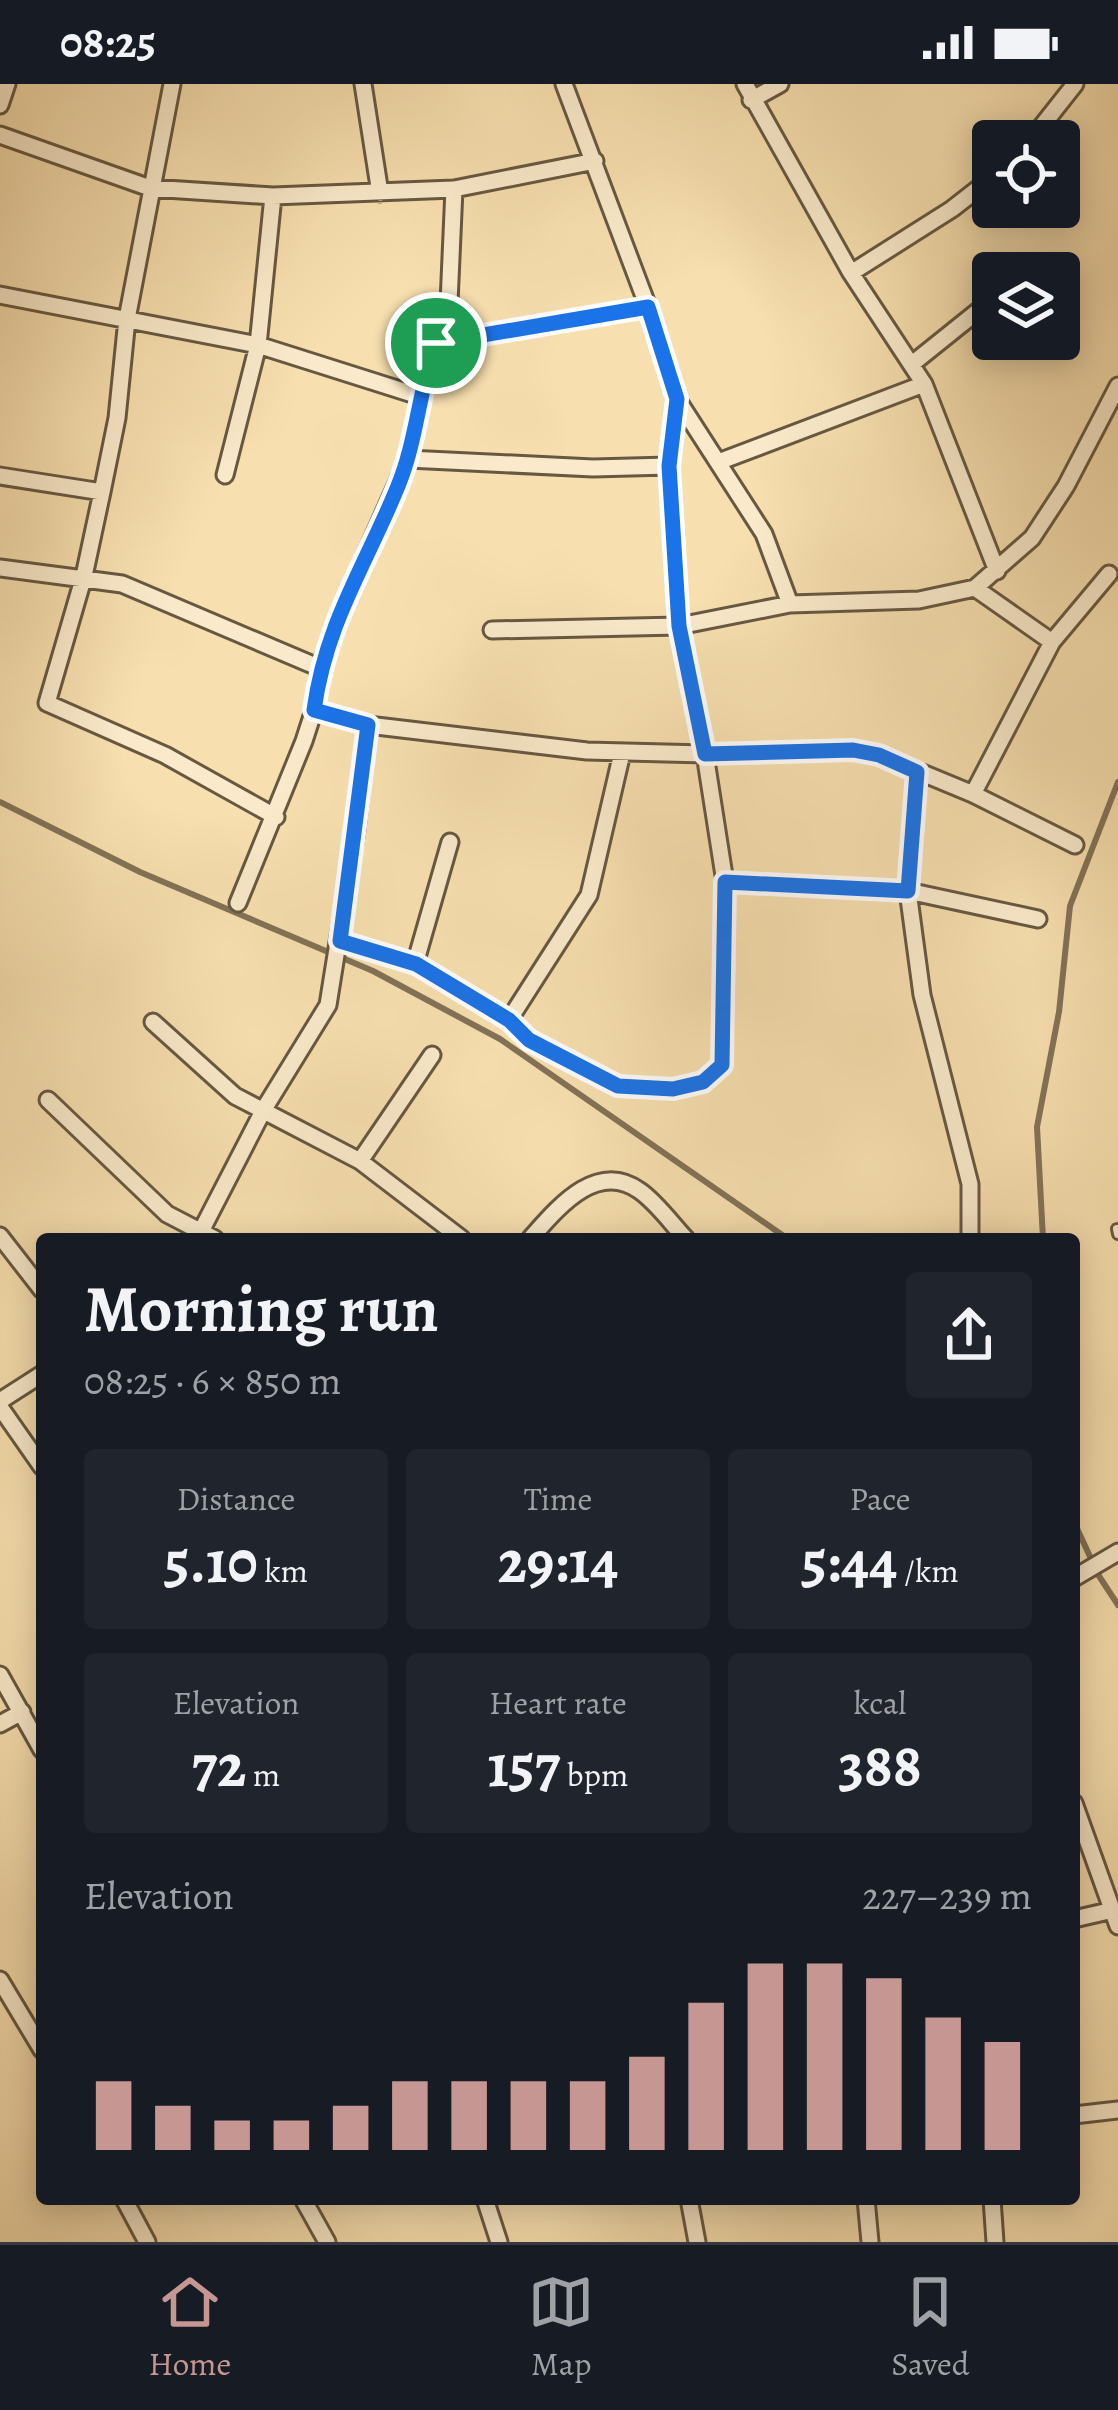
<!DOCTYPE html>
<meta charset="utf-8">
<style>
body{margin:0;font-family:Alegreya,serif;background:#20242c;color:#f1f3f6;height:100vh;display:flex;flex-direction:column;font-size:45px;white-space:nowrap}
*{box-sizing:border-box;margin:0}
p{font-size:39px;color:#9ea1a6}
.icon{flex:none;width:66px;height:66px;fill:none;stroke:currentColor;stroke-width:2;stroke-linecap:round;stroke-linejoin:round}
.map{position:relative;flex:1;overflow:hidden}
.panel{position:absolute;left:36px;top:1149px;width:1044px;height:972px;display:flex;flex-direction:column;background:#171b24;border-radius:12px;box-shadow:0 6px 30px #0003}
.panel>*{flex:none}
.controls{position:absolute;left:972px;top:36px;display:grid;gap:24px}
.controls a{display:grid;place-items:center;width:108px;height:108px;border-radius:12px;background:#171b24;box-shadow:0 6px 30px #0003;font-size:60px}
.pin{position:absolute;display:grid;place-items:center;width:102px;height:102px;color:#fff;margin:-51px;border:6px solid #fff;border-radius:50%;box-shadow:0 3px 12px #0007}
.round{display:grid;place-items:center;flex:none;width:126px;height:126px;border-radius:12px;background:#20242c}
.summary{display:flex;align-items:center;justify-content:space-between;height:204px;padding:0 48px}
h1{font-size:66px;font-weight:700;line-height:90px}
.stats{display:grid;grid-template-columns:repeat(3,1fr);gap:18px;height:204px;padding:12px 48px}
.stats div{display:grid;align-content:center;border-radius:12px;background:#20242c;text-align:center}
.stats b{font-size:60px;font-weight:700}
.stats small{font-size:33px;font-weight:400}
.stats p{font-size:33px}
.chart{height:336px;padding:24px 48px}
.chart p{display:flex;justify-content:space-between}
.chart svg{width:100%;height:216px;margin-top:12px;stroke:#c59692;stroke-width:6}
.status{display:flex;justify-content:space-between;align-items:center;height:84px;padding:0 60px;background:#171b24;direction:ltr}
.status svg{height:33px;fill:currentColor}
.menu{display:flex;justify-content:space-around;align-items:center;height:168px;border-top:3px solid #363941;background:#171b24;font-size:33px;color:#9ea1a6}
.menu a{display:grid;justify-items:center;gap:6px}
.menu .selected{color:#c59692}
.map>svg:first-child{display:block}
</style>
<div class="status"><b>08:25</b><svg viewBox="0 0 49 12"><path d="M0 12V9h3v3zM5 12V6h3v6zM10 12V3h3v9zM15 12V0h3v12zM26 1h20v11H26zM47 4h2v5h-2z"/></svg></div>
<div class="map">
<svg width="1118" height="2158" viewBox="0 0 1118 2158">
<rect width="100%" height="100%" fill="#f7dfaf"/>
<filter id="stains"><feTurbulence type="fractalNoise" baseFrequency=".00167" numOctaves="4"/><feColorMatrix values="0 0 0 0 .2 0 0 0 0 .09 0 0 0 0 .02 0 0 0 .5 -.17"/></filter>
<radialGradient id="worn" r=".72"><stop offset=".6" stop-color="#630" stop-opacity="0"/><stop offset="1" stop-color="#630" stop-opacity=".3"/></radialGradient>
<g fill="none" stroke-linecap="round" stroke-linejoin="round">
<!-- stream -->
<path stroke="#837257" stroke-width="6" d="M0 718 140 788 373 887 500 955 788 1155
M1043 1155 1037 1043 1059 928 1070 822 1118 698
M1074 1438 1099 1492 1118 1521"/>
<defs>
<path id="lane" d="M1117 1145 1118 1150"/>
<path id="street" d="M172 0 127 235 117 334 102 408 84 492 47 619 165 671 276 733
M363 0 380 109
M745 0 851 189 924 300 997 487
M751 16 780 0
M0 21 7 0
M0 51 150 104 273 112 454 105 595 77
M1030 57 1075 0
M851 189 952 125 993 93
M0 211 258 261 419 312
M436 258 648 223
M912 280 993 215
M677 315 764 450 790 520
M408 375 593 384 669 382
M721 377 924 300
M225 391 258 261 273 112
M0 392 102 408
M0 484 122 500 320 584
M975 504 1052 558
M492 546 679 542 790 520 919 516 975 504 1032 454 1066 402 1118 302
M314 626 368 641 587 667 705 670 853 666 879 671 973 710 1075 761
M917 688 908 807 922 911 970 1100V1155
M973 710 1052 558 1109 490
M725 798 908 807 1038 835
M238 819 304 657 314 626 320 584 338 533 408 375 426 285 449 219 454 105
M340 858 415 880 509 936 529 956 618 1002 673 1005 703 998 722 981 725 798 705 670 679 542 669 382 677 315 648 223 564 0
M415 880 450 758
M509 936 589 811 622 669
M153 938 235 1012 360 1077 462 1155
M48 1016 167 1130 215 1155
M360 1077 432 971
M0 1152 42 1206
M197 1155 264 1025 328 921 356 746 368 641
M530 1155C556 1126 596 1075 640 1107 657 1119 671 1139 686 1155
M0 1317 42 1290
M0 1323 42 1383
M1074 1494 1118 1468
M0 1591 42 1666
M0 1640 22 1628
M1074 1719 1118 1842
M1074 1835 1113 1826
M0 1896 42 1966
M1074 2031 1118 2026
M124 2115 147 2158
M303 2115 327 2158
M485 2115 499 2158
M689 2115 697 2158
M866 2115 870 2158
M992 2115 995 2158"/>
</defs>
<!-- lane casing -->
<use href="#lane" stroke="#675842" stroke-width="14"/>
<!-- street casing -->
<use href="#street" stroke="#675842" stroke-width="21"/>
<!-- lane -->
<use href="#lane" stroke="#faeacb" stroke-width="8"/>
<!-- street -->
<use href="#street" stroke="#faeacb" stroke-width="15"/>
</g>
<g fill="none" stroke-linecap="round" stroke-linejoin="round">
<defs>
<path id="route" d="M648 223 677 315 669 382 679 542 705 670 853 666 879 671 917 688 908 807 725 798 722 981 703 998 673 1005 618 1002 529 956 509 936 416 880 340 857 368 641 314 626C326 538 366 481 398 402 417 356 419 305 436 259Z"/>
</defs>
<!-- route casing -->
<use href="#route" stroke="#fff" stroke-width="24"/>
<!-- route -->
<use href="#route" stroke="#1a73e8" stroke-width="15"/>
</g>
<rect width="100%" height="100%" filter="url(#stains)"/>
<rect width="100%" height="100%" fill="url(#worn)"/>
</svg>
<div class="controls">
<a><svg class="icon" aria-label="locate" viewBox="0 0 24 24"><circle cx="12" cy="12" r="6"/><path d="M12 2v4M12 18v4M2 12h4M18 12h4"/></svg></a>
<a><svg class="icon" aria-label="layers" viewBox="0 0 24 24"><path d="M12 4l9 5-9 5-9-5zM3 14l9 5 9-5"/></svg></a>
</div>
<div class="pin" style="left:436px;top:259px;background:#1e9e55"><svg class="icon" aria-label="arrive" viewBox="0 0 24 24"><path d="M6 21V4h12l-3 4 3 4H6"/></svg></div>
<section class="panel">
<div class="summary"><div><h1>Morning run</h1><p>08:25 · 6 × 850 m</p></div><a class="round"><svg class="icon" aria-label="share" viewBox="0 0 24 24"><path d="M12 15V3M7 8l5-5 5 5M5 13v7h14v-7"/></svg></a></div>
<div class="stats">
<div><p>Distance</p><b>5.10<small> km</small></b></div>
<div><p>Time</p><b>29:14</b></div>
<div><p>Pace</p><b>5:44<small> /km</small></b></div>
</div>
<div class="stats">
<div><p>Elevation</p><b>72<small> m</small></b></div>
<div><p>Heart rate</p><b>157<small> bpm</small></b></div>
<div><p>kcal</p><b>388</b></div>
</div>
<div class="chart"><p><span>Elevation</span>227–239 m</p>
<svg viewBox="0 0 160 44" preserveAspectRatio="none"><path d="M5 44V30M15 44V35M25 44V38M35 44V38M45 44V35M55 44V30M65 44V30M75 44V30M85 44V30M95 44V25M105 44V14M115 44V6M125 44V6M135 44V9M145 44V17M155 44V22"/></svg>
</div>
</section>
</div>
<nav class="menu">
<a class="selected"><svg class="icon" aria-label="home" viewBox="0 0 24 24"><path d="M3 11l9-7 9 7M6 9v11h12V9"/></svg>Home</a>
<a><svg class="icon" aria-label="map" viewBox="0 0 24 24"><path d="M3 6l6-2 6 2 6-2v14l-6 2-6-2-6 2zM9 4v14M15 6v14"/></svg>Map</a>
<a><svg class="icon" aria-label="saved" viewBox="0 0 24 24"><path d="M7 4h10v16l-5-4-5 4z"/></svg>Saved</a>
</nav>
